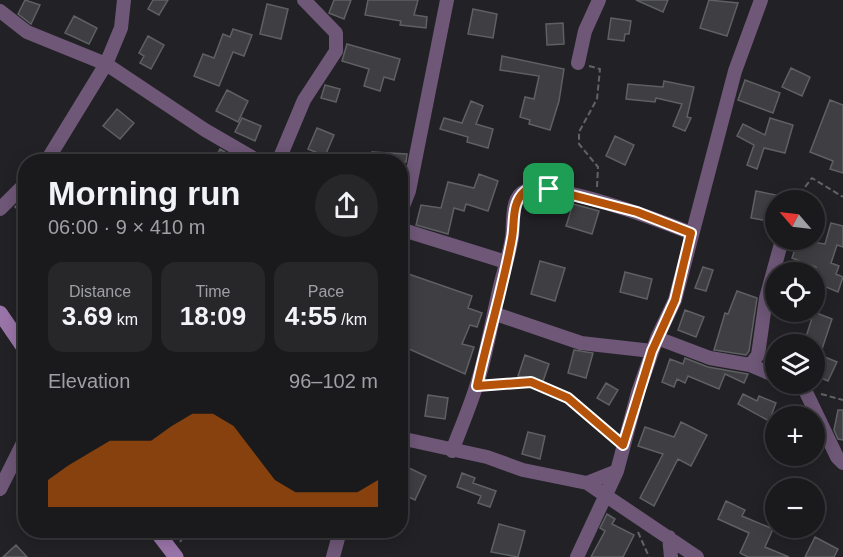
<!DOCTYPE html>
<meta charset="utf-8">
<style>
body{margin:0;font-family:Arial,sans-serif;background:#272629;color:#f1f3f6;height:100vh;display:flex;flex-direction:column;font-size:22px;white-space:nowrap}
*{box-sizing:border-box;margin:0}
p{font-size:20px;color:#9fa0a3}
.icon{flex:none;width:33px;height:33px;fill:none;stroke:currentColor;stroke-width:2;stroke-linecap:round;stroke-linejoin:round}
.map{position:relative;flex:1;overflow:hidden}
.side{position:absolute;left:18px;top:154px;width:390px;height:384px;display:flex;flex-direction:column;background:#1a191c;border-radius:24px;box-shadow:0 3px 15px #0003,0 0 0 2px #38383b}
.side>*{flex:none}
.needle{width:39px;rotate:298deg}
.fabs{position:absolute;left:765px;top:190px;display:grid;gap:12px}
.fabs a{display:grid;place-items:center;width:60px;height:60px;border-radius:50%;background:#1a191c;box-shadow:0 3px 15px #0003,0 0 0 2px #38383b;font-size:30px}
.pin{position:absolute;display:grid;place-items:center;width:51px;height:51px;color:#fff;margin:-26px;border-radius:12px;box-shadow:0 3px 9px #0006}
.round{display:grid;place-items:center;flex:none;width:63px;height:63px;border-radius:32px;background:#272629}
.head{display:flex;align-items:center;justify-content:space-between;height:102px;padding:0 30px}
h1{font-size:33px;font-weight:600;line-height:45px}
.figures{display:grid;grid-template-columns:repeat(3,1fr);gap:9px;height:102px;padding:6px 30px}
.figures div{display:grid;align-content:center;border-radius:15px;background:#272629;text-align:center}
.figures b{font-size:26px;font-weight:600}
.figures small{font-size:16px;font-weight:400}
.figures p{font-size:16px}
.chart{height:168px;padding:12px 30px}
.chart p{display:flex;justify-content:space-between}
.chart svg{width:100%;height:108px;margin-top:6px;fill:#b45309;opacity:.7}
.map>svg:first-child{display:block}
</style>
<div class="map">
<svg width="843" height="557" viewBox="0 0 843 557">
<rect width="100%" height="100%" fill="#222125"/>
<!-- building -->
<path fill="#3f3f43" stroke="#5f6063" stroke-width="1.5" d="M25 0 40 5 31 24 18 14Z
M153 0H168L159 15 148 9Z
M334 0H351L344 19 329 13Z
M368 0H418L414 15 427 17 426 28 400 25 401 21 365 15Z
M636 0H668L663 12Z
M709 0 738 3 727 36 700 28Z
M267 4 288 9 281 39 260 34Z
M473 9 497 14 493 38 468 34Z
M74 16 97 28 89 44 65 33Z
M611 18 631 21 629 34H625L624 41 608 39Z
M563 23 564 44 547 45 546 24Z
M233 29 252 35 244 56 233 52 219 86 194 76 203 54 214 58 223 34 230 37Z
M148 36 164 45 151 69 140 63 144 56 139 53Z
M347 44 400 59 394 80 384 77 380 91 364 86 369 69 342 61Z
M502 56 564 69 559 101 550 130 529 124 530 120 520 117 525 97 534 99 539 76 500 70Z
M791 68 810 77 802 96 782 87Z
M745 80 780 93 773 113 738 100Z
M664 81 694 87 687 117 691 118 685 131 673 126 682 104 656 98 655 102 626 99 628 84 663 87Z
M325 85 340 89 336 102 321 98Z
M227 90 248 101 238 122 216 111Z
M830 100 843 105V173L830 169 833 161 810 152Z
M471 101 483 106 476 124 493 129 488 148 467 142 468 137 440 129 444 118 462 123Z
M117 109 134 123 120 139 103 126Z
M242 118 261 126 255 141 235 132Z
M770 118 793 125 785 153 764 148 757 169 747 165 754 145 737 136 743 124 765 135Z
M317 128 334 135 325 156 308 149Z
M615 136 634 145 625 165 606 156Z
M220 149 233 157 231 162H213Z
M372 152 407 154 406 162H371Z
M479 174 498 181 488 211 466 204 464 211 454 208 448 234 416 225 421 205 441 208 448 182 474 188Z
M756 191 776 195 774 222 751 218Z
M26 196V217L15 207Z
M573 204 599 211 592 234 566 226Z
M831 223 843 226V247L837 245 831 263 839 266 836 274 843 277 838 292 814 282 816 267 792 258 798 240 825 244Z
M540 261 565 268 555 301 531 294Z
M703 267 713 270 706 291 695 288Z
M400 271 472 296 468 308 482 313 477 327 470 325 462 344 474 347 465 374 400 345Z
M625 272 652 279 647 299 620 292Z
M737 291 757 298 749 351 746 355 714 350 725 313 728 314Z
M685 310 704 317 696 337 678 330Z
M814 312 832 319 820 355 837 362 828 381 814 375V345L804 343Z
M574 350 593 353 586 378 568 373Z
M525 355 549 364 542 384 518 376Z
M685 358 708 367 748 374 744 383 725 374 719 389 688 376 685 383 677 379 674 387 662 382 670 359 683 364Z
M606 383 618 390 609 405 597 398Z
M743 394 757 401 759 396 776 403 769 421 738 404Z
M428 395 448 398 445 419 425 416Z
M838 410H843V440L838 439 834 430Z
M681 422 707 435 691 466 678 459 654 506 640 498 663 454 638 446 645 427 674 437Z
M528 432 545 436 540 459 522 454Z
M407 467 426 476 415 500 400 493V481Z
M462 473 475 478 473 483 496 491 490 507 478 503 481 496 457 487Z
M726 501 745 510 742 516 773 529 765 547 789 557H748L740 553 749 533 718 519Z
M607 514 615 519 612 524 634 535 623 557H591L605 531 600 528Z
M499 524 525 531 518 557 491 552Z
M815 537 838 549 834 557H805Z
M16 545 27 557H3Z"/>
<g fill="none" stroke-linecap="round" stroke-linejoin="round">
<!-- path -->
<path stroke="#636266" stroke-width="2" stroke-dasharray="6 3" stroke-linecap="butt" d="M589 66 600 69 597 99 579 132V144L598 167 597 187
M794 201 812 178 843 197
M489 385 531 382 568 398 613 436
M821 394 843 400
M638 532 649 557
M180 542 188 531"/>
<!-- street -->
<path stroke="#6e5777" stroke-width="14" d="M0 11 27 32 106 64 205 130 260 162
M578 63 585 31 599 0
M46 162 106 64 121 28 124 0
M278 162 304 100 336 51V33L304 0
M0 209 26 183
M400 214 409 191 447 0
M400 229 506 262
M496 314 581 343 652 351
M657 338 710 358 750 365 758 355 766 298 782 240
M750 365 776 376
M794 384 804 388 837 457 843 463
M400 438 487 457 523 470 587 483 697 557
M452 451C460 430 469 409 476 387 486 357 491 325 498 295 502 275 509 257 512 237 514 225 510 197 525 191 553 180 661 221 691 233
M587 483 617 471
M0 489 26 437
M669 537 671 557
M333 557 340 531
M577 557 617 471 638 392 657 338 675 300 735 71 761 0"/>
<!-- secondary -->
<path stroke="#9974a8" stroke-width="15" d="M0 313 26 351
M156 531 176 557"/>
</g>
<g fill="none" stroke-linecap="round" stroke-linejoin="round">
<defs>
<path id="route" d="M549 189 637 212 691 233 675 300 652 351 623 445 568 398 531 382 477 386C488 336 503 288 512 238 515 222 511 203 525 191Z"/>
</defs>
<!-- route casing -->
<use href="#route" stroke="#fff" stroke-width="12"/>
<!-- route -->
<use href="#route" stroke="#b45309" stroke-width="8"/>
</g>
</svg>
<div class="fabs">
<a><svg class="needle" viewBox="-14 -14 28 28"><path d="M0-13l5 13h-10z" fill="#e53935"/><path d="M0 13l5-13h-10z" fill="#9fa0a3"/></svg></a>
<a><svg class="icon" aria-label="locate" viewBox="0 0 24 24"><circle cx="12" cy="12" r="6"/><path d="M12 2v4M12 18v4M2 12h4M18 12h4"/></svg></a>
<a><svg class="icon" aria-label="layers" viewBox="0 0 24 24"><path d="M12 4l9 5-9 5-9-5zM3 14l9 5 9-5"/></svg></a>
<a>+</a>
<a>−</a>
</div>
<div class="pin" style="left:549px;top:189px;background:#1e9e55"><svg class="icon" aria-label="arrive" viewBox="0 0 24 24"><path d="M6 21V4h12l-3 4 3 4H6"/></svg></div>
<section class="side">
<div class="head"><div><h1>Morning run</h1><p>06:00 · 9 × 410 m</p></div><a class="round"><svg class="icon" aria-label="share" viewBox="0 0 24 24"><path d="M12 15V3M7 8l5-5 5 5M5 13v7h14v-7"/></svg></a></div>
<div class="figures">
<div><p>Distance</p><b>3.69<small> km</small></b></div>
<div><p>Time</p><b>18:09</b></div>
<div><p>Pace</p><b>4:55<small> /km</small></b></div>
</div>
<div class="chart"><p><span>Elevation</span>96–102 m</p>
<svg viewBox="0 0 160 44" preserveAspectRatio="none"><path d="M0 44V33L10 27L20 22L30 17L40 17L50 17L60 11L70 6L80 6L90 11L100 22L110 33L120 38L130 38L140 38L150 38L160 33V44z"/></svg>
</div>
</section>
</div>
